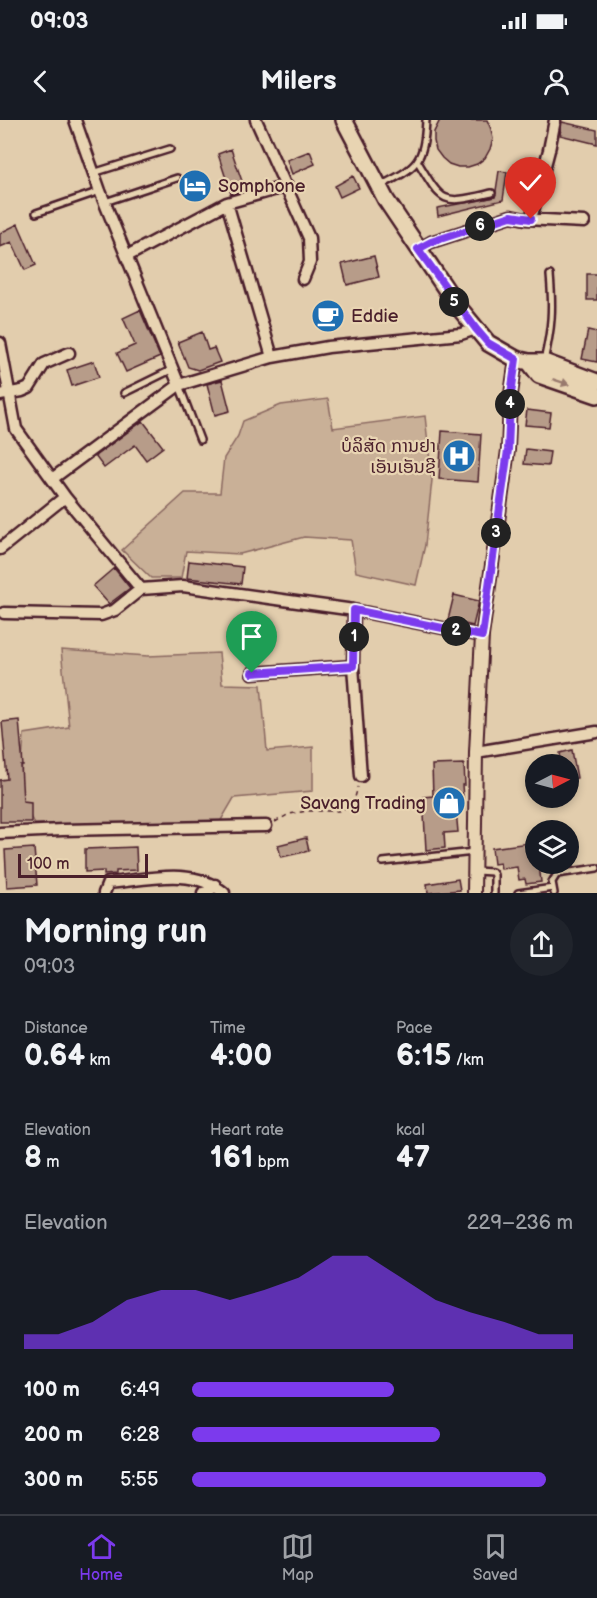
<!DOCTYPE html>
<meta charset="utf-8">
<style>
body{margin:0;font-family:"Balsamiq Sans","Noto Sans Lao",sans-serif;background:#20242c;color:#f1f3f6;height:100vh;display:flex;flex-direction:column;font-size:22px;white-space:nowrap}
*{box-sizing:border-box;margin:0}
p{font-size:20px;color:#9ea1a6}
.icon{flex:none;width:33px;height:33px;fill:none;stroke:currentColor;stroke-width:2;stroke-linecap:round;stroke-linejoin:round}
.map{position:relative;height:773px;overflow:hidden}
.details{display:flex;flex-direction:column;background:#171b24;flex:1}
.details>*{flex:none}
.needle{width:39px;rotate:84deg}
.controls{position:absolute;left:525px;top:634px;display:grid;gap:12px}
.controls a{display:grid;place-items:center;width:54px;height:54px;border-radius:50%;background:#171b24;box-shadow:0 3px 9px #0003;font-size:30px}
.scale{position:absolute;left:18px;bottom:15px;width:130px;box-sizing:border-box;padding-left:6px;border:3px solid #4a1f2b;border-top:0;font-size:16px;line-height:21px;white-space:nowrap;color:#4a1f2b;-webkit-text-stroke:4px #e8d4b2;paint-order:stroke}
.pin{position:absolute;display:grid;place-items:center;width:51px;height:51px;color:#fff;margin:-62px -26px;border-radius:50% 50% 50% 0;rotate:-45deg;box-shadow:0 0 6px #0007}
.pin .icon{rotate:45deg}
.km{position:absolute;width:30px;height:30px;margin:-15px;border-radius:50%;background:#222;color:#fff;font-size:16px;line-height:30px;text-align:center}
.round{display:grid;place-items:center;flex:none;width:63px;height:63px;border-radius:32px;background:#20242c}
.head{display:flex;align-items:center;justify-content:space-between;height:102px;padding:0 24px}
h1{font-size:33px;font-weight:700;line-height:45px}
.metrics{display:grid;grid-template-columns:repeat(3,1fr);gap:9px;height:102px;padding:6px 24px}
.metrics div{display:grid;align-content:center}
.metrics b{font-size:30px;font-weight:700}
.metrics small{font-size:16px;font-weight:400}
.metrics p{font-size:16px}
.chart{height:168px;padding:12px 24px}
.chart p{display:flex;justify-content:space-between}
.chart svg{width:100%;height:108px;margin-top:6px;fill:#7c3aed;opacity:.7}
ul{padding:0 24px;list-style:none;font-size:20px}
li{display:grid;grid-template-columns:96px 72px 1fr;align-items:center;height:45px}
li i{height:15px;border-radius:8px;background:#7c3aed}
.status{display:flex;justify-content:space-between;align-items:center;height:42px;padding:0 30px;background:#171b24;direction:ltr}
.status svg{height:16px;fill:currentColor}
header{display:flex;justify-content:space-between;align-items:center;height:78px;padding:0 24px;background:#171b24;font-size:27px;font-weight:700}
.dock{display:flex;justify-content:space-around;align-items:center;height:84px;border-top:2px solid #363941;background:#171b24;font-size:16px;color:#9ea1a6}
.dock a{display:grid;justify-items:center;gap:3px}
.dock .active{color:#7c3aed}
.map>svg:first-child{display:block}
</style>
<div class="status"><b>09:03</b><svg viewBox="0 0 49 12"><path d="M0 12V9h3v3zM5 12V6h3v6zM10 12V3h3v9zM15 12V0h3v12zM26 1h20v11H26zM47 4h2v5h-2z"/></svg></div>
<header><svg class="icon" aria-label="back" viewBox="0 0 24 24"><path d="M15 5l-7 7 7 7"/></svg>Milers<svg class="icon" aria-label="person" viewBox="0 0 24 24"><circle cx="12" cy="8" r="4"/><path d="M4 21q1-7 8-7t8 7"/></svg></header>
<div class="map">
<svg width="597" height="773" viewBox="0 0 597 773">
<rect width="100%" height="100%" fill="#e2cdad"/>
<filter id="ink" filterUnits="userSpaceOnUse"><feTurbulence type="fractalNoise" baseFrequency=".0167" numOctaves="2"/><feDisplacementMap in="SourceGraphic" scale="12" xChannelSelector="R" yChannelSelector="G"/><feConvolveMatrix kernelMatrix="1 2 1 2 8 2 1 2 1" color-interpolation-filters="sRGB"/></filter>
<g filter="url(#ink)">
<!-- green -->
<path fill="#c9b097" stroke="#8a6861" stroke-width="1.5" d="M328 279 333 308 425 296 432 360 425 425 416 465 356 452 351 420 304 417 240 434 186 431 181 458H151L122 430 185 373H220L224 338 238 316 243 301 281 285Z
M61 530 148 536 219 533 222 564 261 565 267 631 313 627V671L234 678 220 702 34 704 20 674 24 614 69 607Z"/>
<!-- building -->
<path fill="#b79c89" stroke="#4a1f2b" stroke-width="1.5" d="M440 0H487L491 9 493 19 490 29 485 38 477 44 468 47H458L449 44 442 38 436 30 434 21V12Z
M562 2 597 10V24L560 15Z
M231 29 245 70 231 74 218 34Z
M310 31 315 44 292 54 287 40Z
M499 51 507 52 503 80 438 96 437 88 495 77Z
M353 56 359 68 340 77 335 66Z
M18 104 36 145 25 150 12 122 0 127V113Z
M374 136 379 157 347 165 342 144Z
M587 154H597V180H587Z
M140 190 160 237 126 252 117 233 135 225 123 198Z
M588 210 597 212V242L582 239Z
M202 212 208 230 214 228 220 242 198 250 188 247 178 222Z
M94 241 99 257 72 266 67 250Z
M222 260 230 291 215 295 207 264Z
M527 290 551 293 549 307 525 305Z
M143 301 163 327 146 340 135 325 104 348 95 336Z
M442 311 481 314 478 362 439 359Z
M526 329 550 332 548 346 524 344Z
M189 441 243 447 241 464 187 458Z
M114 448 130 468 109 484 93 466Z
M454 475 479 481 473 506 448 500Z
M19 600 23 646H21L23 681 31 682V702H0V660L7 659 2 602Z
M572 630 577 658 568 660V645H562L560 633Z
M464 644 465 665H462L464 690H456L458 712 444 713 445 728 426 730 423 677 433 676 432 645Z
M306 718 309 731 281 737 278 725Z
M536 722V744H539L541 762 526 764 525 759 519 760 517 747 501 749 500 743 494 744 492 728Z
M136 727 137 750 116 751V754L104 755V751L85 752V729Z
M34 728 37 765 7 767 5 730Z
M458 759 460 770 428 773 427 764Z"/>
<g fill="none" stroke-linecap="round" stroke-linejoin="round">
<defs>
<path id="service" d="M418 42C444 86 443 84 492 73
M93 53 170 29
M380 66C417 47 424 43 426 0
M105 82 177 58
M36 93 100 71
M544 241C552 207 553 189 550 155
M179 265 200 320
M124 273 173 249
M383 742 474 732
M476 751 492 752 494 755V773
M518 773 553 768
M554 773 552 762 557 754 597 748"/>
<path id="minor" d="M75 0 100 71 179 265
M256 0 309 118 310 142 303 159
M227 83 272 237
M531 99 549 30 555 0
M418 129 431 122 511 96 525 99 584 102
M127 136 227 83 287 66
M0 223 16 309 65 377 141 469 183 466 354 490 482 516
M0 275 22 271 29 268 44 244 69 233
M52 359 179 265 272 237 328 227 461 214 476 209
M0 429 65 377
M354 490 353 546 361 656
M4 493 101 495 115 490 141 469
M252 553 353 546
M476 632 597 612
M0 713 62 710 266 706
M104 773 108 763C145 760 193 746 224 773
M203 773 208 772 215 765"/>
<path id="tertiary" d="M474 773 476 632 482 516 508 330 510 281 516 239"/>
<path id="primary" d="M344 0 386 80 456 184 488 223 516 239 529 242H544L597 262
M529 242 539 255 597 275"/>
</defs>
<!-- service casing -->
<use href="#service" stroke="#4a1f2b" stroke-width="10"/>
<!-- minor casing -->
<use href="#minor" stroke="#4a1f2b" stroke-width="15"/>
<!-- tertiary casing -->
<use href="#tertiary" stroke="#4a1f2b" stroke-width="16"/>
<!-- primary casing -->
<use href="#primary" stroke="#4a1f2b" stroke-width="20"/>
<!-- path -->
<path stroke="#4a1f2b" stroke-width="1.5" stroke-dasharray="4.5 4.5" stroke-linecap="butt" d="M275 702 289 694 307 691H340L353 684 358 667"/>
<!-- service -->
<use href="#service" stroke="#e8d4b2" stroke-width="5"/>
<!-- minor -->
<use href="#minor" stroke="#e8d4b2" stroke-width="10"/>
<!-- tertiary -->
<use href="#tertiary" stroke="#e8d4b2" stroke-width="12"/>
<!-- primary -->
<use href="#primary" stroke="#e8d4b2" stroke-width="15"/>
</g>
<!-- one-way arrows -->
<defs><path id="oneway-solid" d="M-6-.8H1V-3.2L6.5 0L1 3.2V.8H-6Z" transform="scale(1.5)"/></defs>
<use fill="#997a6e" href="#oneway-solid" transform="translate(561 262) rotate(19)"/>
</g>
<g fill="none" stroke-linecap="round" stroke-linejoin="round" filter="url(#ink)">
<defs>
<path id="route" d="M252 553 353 546 354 490 482 516 508 330 510 281 516 239 488 223 476 209 418 129 431 122 511 96 531 99"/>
</defs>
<!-- route casing -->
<use href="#route" stroke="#fff" stroke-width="12"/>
<!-- route -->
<use href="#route" stroke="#7c3aed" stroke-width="8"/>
</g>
<!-- icons -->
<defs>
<symbol id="hotel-disc" viewBox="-11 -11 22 22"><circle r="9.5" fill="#1f6fb2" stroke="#e8d4b2"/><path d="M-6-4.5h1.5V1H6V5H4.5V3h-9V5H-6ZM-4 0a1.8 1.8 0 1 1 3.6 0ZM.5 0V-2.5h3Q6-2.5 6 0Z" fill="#fff"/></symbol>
<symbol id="cafe-disc" viewBox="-11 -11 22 22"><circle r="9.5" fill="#1f6fb2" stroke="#e8d4b2"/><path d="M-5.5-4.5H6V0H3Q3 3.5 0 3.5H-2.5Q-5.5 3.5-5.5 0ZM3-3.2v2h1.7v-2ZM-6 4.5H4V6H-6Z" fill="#fff"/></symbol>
<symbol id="hospital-disc" viewBox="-11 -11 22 22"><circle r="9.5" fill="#1f6fb2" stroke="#e8d4b2"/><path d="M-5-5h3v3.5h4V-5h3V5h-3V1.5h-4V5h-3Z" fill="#fff"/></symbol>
<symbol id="shop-disc" viewBox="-11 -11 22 22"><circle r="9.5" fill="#1f6fb2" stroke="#e8d4b2"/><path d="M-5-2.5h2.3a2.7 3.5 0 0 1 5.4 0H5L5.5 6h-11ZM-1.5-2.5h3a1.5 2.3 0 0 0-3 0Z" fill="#fff"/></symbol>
</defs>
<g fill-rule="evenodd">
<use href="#hotel-disc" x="176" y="47" width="38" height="38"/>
<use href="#cafe-disc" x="309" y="177" width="38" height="38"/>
<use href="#hospital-disc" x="440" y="317" width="38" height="38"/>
<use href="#shop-disc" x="430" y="664" width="38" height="38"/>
</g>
<g text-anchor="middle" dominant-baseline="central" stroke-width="4.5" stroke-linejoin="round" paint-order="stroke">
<!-- poi labels -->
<g font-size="18" fill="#4a1f2b" stroke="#e8d4b2" text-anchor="start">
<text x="218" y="66">Somphone</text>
<text x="351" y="196">Eddie</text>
<text x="436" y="326" text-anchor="end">ບໍລິສັດ ການຢາ<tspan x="436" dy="21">ເອັນເອັນຊີ</tspan></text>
<text x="426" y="683" text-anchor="end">Savang Trading</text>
</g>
</g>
</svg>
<div class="controls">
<a><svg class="needle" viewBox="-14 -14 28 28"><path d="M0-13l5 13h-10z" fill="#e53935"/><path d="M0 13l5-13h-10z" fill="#9ea1a6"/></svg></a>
<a><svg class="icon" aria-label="layers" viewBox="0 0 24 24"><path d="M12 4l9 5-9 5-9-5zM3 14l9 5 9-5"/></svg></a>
</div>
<div class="scale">100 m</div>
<div class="pin" style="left:252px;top:553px;background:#1e9e55"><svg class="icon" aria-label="arrive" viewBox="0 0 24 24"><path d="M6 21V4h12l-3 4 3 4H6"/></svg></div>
<div class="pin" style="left:531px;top:99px;background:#d93025"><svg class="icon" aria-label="check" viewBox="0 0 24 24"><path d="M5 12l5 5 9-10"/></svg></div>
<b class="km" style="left:354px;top:517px">1</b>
<b class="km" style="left:456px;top:511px">2</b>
<b class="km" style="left:496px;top:413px">3</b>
<b class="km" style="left:510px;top:284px">4</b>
<b class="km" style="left:454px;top:182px">5</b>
<b class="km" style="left:480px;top:106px">6</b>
</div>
<section class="details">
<div class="head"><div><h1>Morning run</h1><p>09:03</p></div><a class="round"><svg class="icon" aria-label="share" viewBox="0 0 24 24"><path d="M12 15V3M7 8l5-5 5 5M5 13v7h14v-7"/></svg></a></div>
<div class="metrics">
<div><p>Distance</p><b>0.64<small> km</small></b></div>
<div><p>Time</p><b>4:00</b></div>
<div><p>Pace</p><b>6:15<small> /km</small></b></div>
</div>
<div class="metrics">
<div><p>Elevation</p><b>8<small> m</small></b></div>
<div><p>Heart rate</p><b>161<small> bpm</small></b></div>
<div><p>kcal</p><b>47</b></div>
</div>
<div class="chart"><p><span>Elevation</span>229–236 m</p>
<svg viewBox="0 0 160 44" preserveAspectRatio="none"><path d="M0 44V38L10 38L20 33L30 24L40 20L50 20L60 24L70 20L80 15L90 6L100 6L110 15L120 24L130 29L140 33L150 38L160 38V44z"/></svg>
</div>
<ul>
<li><b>100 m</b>6:49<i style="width:53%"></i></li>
<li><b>200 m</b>6:28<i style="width:65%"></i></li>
<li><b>300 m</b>5:55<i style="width:93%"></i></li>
</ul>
</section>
<nav class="dock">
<a class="active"><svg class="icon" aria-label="home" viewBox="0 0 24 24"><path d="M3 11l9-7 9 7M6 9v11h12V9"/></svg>Home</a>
<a><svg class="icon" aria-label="map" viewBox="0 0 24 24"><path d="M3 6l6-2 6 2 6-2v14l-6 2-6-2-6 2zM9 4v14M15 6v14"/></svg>Map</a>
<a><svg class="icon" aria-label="saved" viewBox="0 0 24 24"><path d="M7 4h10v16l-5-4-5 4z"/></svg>Saved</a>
</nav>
